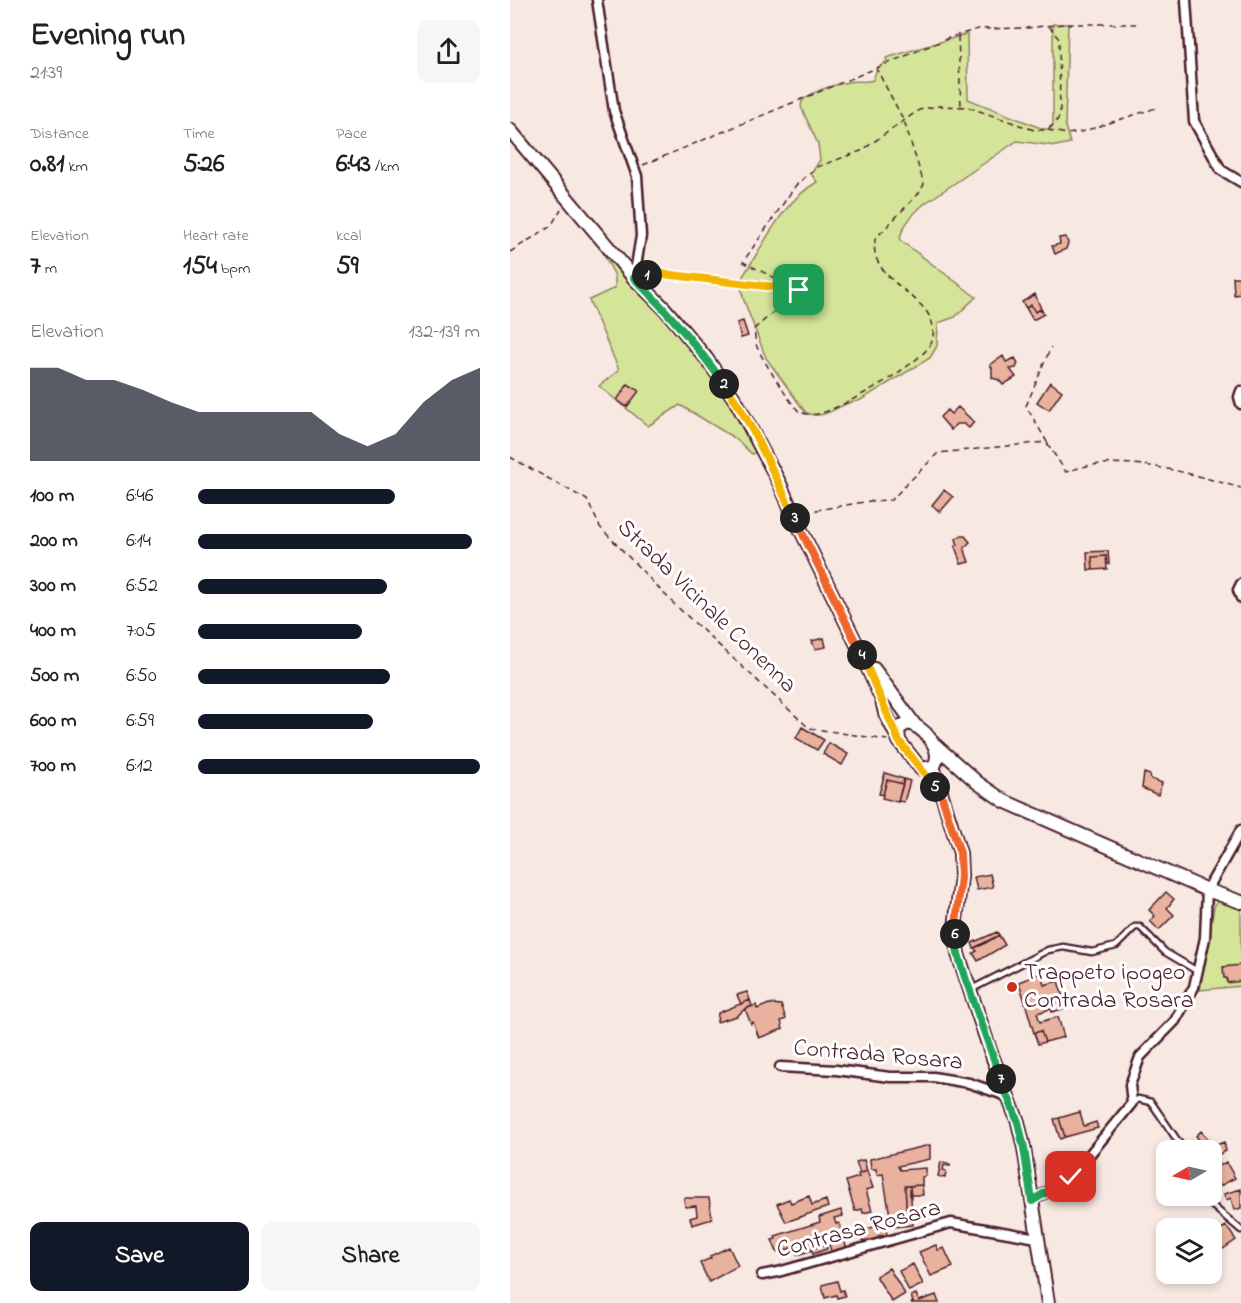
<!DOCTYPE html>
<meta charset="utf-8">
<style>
body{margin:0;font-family:"Indie Flower",sans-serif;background:#f6f6f6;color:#202124;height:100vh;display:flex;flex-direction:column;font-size:22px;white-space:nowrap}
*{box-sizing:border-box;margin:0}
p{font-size:20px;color:#757577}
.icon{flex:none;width:33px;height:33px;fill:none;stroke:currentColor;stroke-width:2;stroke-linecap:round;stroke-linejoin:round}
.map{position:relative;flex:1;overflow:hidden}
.panel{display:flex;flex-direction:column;background:#fff;width:510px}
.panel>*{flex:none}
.needle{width:39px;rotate:261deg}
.buttons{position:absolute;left:646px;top:1140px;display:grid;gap:12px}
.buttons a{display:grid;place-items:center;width:66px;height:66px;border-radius:12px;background:#fff;box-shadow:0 3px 9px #0003;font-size:30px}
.pin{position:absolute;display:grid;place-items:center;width:51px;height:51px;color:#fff;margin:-26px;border-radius:12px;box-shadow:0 3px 9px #0006}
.km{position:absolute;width:30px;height:30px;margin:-15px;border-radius:50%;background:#222;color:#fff;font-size:16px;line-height:30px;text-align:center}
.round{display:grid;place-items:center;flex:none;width:63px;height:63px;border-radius:12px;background:#f6f6f6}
.summary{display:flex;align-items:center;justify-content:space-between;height:102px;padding:0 30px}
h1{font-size:33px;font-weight:700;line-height:45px}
.metrics{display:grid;grid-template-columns:repeat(3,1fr);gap:9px;height:102px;padding:6px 30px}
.metrics div{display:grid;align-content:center}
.metrics b{font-size:26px;font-weight:700}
.metrics small{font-size:16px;font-weight:400}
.metrics p{font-size:16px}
.chart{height:168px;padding:12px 30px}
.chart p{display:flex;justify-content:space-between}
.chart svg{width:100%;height:108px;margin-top:6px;fill:#111827;opacity:.7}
.cta{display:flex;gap:12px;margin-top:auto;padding:12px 30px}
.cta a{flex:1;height:69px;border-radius:12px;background:#111827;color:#fff;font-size:24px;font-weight:700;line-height:69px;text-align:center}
.cta a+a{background:#f6f6f6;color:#202124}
ul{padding:0 30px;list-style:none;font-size:20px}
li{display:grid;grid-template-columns:96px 72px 1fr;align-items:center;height:45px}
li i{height:15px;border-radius:8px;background:#111827}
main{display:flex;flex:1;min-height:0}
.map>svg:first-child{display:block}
</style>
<main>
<section class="panel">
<div class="summary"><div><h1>Evening run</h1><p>21:39</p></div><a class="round"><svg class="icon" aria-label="share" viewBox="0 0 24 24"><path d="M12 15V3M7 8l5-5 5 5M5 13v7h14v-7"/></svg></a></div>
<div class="metrics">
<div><p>Distance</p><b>0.81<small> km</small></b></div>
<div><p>Time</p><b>5:26</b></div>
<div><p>Pace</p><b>6:43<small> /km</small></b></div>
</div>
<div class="metrics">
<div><p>Elevation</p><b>7<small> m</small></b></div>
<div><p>Heart rate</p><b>154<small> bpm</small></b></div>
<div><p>kcal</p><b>59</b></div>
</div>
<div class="chart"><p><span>Elevation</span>132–139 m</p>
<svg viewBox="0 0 160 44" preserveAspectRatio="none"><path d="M0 44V6L10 6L20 11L30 11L40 15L50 20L60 24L70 24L80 24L90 24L100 24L110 33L120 38L130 33L140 20L150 11L160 6V44z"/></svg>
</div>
<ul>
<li><b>100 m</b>6:46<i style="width:70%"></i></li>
<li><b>200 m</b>6:14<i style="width:97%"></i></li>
<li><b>300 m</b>6:52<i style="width:67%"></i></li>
<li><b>400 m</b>7:05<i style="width:58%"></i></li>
<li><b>500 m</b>6:50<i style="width:68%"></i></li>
<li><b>600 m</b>6:59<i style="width:62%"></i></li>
<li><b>700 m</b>6:12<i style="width:100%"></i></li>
</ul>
<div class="cta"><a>Save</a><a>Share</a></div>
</section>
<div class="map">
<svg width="731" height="1303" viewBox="0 0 731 1303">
<rect width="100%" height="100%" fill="#f8e8e2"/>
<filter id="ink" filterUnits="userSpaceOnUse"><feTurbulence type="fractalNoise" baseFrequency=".0167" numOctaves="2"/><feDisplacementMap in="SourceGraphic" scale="12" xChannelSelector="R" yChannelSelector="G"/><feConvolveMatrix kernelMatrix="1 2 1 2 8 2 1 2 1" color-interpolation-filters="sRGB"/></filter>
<g filter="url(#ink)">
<!-- green -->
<path fill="#d4e498" stroke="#8f8262" stroke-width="1.5" d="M543 24H558L555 126 560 143 546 146 507 141 414 204C404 213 391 226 390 240L466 297 445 317 428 323 427 346 420 358 349 401C327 402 320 421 296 413L256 358 233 298 231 287 233 276C255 243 272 202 307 182L301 174 310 160 308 144 291 107 292 101C304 90 323 85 338 82 347 80 355 83 363 80L367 69 377 61 376 58 457 34 458 99 533 129H540L543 125Z
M89 245 189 355 248 451 242 454 226 439 170 405 138 426 89 386 109 370 79 300 105 288V276Z
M707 901 731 909V986L690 990 704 907Z"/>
<!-- building -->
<path fill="#e9b29e" stroke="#4a1f2b" stroke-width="1.5" d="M556 237 558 243 556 249 545 254 542 246 550 244 549 238Z
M723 277H731L730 294 724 295Z
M525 294 531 309 525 312 521 305 516 308 512 302Z
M521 305 525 312 531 309 534 314 523 320 516 308Z
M233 321 238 336 231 338 227 323Z
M493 356 496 362 505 358 508 363 506 368 500 369 506 377 493 385 489 380 482 378V368L480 365Z
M540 382 552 391 539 410 527 402Z
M118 384 129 391 117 407 107 400Z
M448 407 464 422 459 428 454 424H446L441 430 430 417 437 410 441 414Z
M434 490 443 497 430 512 422 505Z
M450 536H455L460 542 454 548 459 562 451 564 445 546 448 545 446 539Z
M598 551 599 564H597L596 556 582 557 583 570H578L577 552Z
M596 556 597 569 583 570 582 557Z
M314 638 316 647 305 649 302 641Z
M292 727 314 740 307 750 286 738Z
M319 743 338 754 332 765 313 754Z
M375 773 394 779 393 784 377 780 373 795 369 794Z
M634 773 640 775 641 779 652 783 648 795 632 788Z
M394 779 400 781 394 802 388 801Z
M377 780 393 784 388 802 372 798Z
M480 874 483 887 467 890 464 877Z
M656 892 664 899 657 908 664 915 649 930 640 921 645 916 639 910Z
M487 932 489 935 472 945 464 948 462 943Z
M489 935 495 945 468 961 463 953 467 951 464 948Z
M731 965V981L717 983V978H714L713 967Z
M531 973 534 985 548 981 555 1003H557L559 1007 542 1012 541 1009 527 1013 530 1022 548 1017 554 1037 535 1042 531 1031 524 1033 509 982Z
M237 992 240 1000 231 1004 227 995Z
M240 1000 242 1006 235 1009 227 1016 207 1022 208 1013Z
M259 1004 271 1005 276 1019 271 1021 273 1029 249 1038 243 1022 241 1024 235 1009 246 1005 247 1009Z
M531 1031 535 1042 528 1044 524 1033Z
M570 1112 574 1126 586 1122 588 1128 555 1137 549 1118Z
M549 1118 555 1137 550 1139 544 1119Z
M691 1131 704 1145 698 1150H686L683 1147 690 1141 686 1136Z
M714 1142 716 1151 707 1155 704 1146Z
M420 1145V1159L388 1166 390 1170 416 1168V1176L412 1177V1185L395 1186 397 1221 381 1222 373 1174 367 1175 366 1169H361L360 1159Z
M354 1160 357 1171 350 1173 346 1162Z
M431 1162 440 1164V1166L434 1165 433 1170 436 1171 435 1178 428 1176Z
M716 1162 725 1178 710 1186 702 1174V1170Z
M357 1171 363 1188 356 1190 362 1211 353 1213 352 1209 345 1211 336 1181 349 1177 348 1174Z
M412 1185 413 1195H400V1186Z
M395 1186H400L403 1225 384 1227V1222L397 1221Z
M731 1189V1208L724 1210 721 1198 716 1200 714 1194Z
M299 1196 302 1205 316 1200 318 1207 276 1222 267 1204 279 1199 281 1203Z
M174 1198H199L202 1219 182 1225 180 1218 187 1216 186 1206 175 1207Z
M331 1210 333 1216 324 1218 326 1224 329 1223 337 1249 322 1254 318 1241 315 1242 316 1244 301 1249 300 1247 286 1251 285 1247 267 1252 262 1240 266 1239 265 1236 310 1222 309 1217Z
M375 1224 377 1235 368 1236V1239L353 1243 349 1231Z
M716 1226 726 1240 710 1251 702 1239V1235Z
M316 1244 317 1249 303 1254 302 1250 287 1255 286 1251Z
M426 1245 428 1250 434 1248 443 1267 421 1276 409 1252Z
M219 1247 228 1266 199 1282 190 1263 201 1258 200 1256Z
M403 1264 413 1284 399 1291 389 1271Z
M379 1268 395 1294 382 1302 366 1276Z
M327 1281 330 1291 333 1290 335 1296 327 1298 326 1295 315 1298 312 1285Z
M406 1294 409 1301 426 1295 429 1303H401L403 1302 401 1296Z"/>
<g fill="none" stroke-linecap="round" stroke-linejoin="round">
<defs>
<path id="lane" d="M460 990 538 950 553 947 582 952 606 946 625 927H630L655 952 687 971
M622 1103 628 1099 641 1102 674 1150
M696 1196 698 1202 731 1230"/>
<path id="street" d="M87 0 104 111 127 176 131 236 124 278
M676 0 684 121 711 170 731 182
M731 391 729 397 731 404
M731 584 728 590 731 598
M270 1067 326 1070 380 1077H423L459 1083 497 1096
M522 1201 561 1177 622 1103 620 1085 630 1057 665 1021 684 987 695 938 697 890 731 830
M252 1275 268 1272 441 1223 527 1238"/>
<path id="secondary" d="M0 130 124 278 155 309 196 358 226 401 270 484 283 514 349 649 372 700 375 713 388 738
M364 669 404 724
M397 723C413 725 436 751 423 767L411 769 389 741 388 729Z
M424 744 468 783 494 801 697 890 731 902
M423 766 450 853 451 876 445 929 448 954 481 1053 508 1122 514 1148 538 1303"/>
</defs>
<!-- lane casing -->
<use href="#lane" stroke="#4a1f2b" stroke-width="9"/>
<!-- street casing -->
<use href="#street" stroke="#4a1f2b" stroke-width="13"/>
<!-- secondary casing -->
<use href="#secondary" stroke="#4a1f2b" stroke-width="16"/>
<!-- path -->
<path stroke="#4a1f2b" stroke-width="1.5" stroke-dasharray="6 4.5" stroke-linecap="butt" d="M448 36 451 106
M538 130 557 134 571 132 649 107
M133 165 441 37 468 29 516 28 554 24H626
M0 252 41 226 51 209
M138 275 145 273 289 290 233 262 286 185 307 167 351 151 409 110 428 106 458 107 524 130H537L546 122 550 115 549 39 539 26
M288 291 244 329C245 335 245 342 247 347 251 357 282 407 290 412 294 414 304 415 308 414 329 410 417 361 422 341 433 300 372 289 365 253 364 249 365 244 365 239L410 192 414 184 394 121 366 68
M537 443 556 472C611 451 677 473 731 488
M0 457 77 500 90 527 163 603 299 728 377 740
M295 512 360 501 381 500 428 453 537 442 516 406 541 347"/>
<!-- lane -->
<use href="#lane" stroke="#fff" stroke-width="4.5"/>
<!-- street -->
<use href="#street" stroke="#fff" stroke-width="8"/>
<!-- secondary -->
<use href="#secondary" stroke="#fff" stroke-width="12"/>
</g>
</g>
<g fill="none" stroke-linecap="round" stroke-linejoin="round" filter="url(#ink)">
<defs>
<path id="split-1" d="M137 275 145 273 289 290"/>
<path id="split-2" d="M137 275 124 278C157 311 187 345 214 384"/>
<path id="split-3" d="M214 384C244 425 263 473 285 518"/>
<path id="split-4" d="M285 518 352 655"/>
<path id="split-5" d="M352 655 389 741 425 787"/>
<path id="split-6" d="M425 787 431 794 450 853 451 876 445 934"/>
<path id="split-7" d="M445 934 448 954 455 977 491 1079"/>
<path id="split-8" d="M491 1079 508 1122 514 1148 522 1201 561 1177"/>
</defs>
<!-- split-1 casing -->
<use href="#split-1" stroke="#fff" stroke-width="12"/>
<!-- split-2 casing -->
<use href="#split-2" stroke="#fff" stroke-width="12"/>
<!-- split-3 casing -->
<use href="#split-3" stroke="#fff" stroke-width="12"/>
<!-- split-4 casing -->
<use href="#split-4" stroke="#fff" stroke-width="12"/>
<!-- split-5 casing -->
<use href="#split-5" stroke="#fff" stroke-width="12"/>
<!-- split-6 casing -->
<use href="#split-6" stroke="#fff" stroke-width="12"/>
<!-- split-7 casing -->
<use href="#split-7" stroke="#fff" stroke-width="12"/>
<!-- split-8 casing -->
<use href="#split-8" stroke="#fff" stroke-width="12"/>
<!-- split-1 -->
<use href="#split-1" stroke="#f5b400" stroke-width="8"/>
<!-- split-2 -->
<use href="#split-2" stroke="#22a559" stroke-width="8"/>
<!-- split-3 -->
<use href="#split-3" stroke="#f5b400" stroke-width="8"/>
<!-- split-4 -->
<use href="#split-4" stroke="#f0652b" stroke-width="8"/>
<!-- split-5 -->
<use href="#split-5" stroke="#f5b400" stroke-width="8"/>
<!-- split-6 -->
<use href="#split-6" stroke="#f0652b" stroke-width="8"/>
<!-- split-7 -->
<use href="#split-7" stroke="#22a559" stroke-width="8"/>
<!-- split-8 -->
<use href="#split-8" stroke="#22a559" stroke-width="8"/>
</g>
<!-- markers -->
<circle fill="#c8321e" stroke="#fff" stroke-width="2" cx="502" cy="987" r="6"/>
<g text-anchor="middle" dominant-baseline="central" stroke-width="6" stroke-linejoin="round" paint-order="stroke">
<!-- street labels -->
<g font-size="24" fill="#4a1f2b" stroke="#fff">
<text transform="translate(196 607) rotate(44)">Strada Vicinale Conenna</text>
<text transform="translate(368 1056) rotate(5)">Contrada Rosara</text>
<text transform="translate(349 1230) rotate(-15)">Contrasa Rosara</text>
</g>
<!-- poi labels -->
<g font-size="24" fill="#4a1f2b" stroke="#fff" text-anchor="start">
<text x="514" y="973">Trappeto ipogeo<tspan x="514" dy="28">Contrada Rosara</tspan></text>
</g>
</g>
</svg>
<div class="buttons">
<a><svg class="needle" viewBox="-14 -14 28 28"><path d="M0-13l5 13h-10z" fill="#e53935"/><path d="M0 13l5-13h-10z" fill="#757577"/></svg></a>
<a><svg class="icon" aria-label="layers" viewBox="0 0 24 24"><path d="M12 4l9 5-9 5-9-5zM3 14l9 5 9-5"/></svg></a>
</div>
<div class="pin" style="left:289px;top:290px;background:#1e9e55"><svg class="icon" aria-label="arrive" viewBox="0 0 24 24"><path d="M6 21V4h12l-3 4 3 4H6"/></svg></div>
<div class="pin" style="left:561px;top:1177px;background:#d93025"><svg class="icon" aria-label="check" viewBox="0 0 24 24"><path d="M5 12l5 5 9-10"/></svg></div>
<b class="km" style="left:137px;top:275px">1</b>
<b class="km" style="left:214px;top:384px">2</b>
<b class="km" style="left:285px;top:518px">3</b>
<b class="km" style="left:352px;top:655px">4</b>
<b class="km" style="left:425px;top:787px">5</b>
<b class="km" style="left:445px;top:934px">6</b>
<b class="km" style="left:491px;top:1079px">7</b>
</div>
</main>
